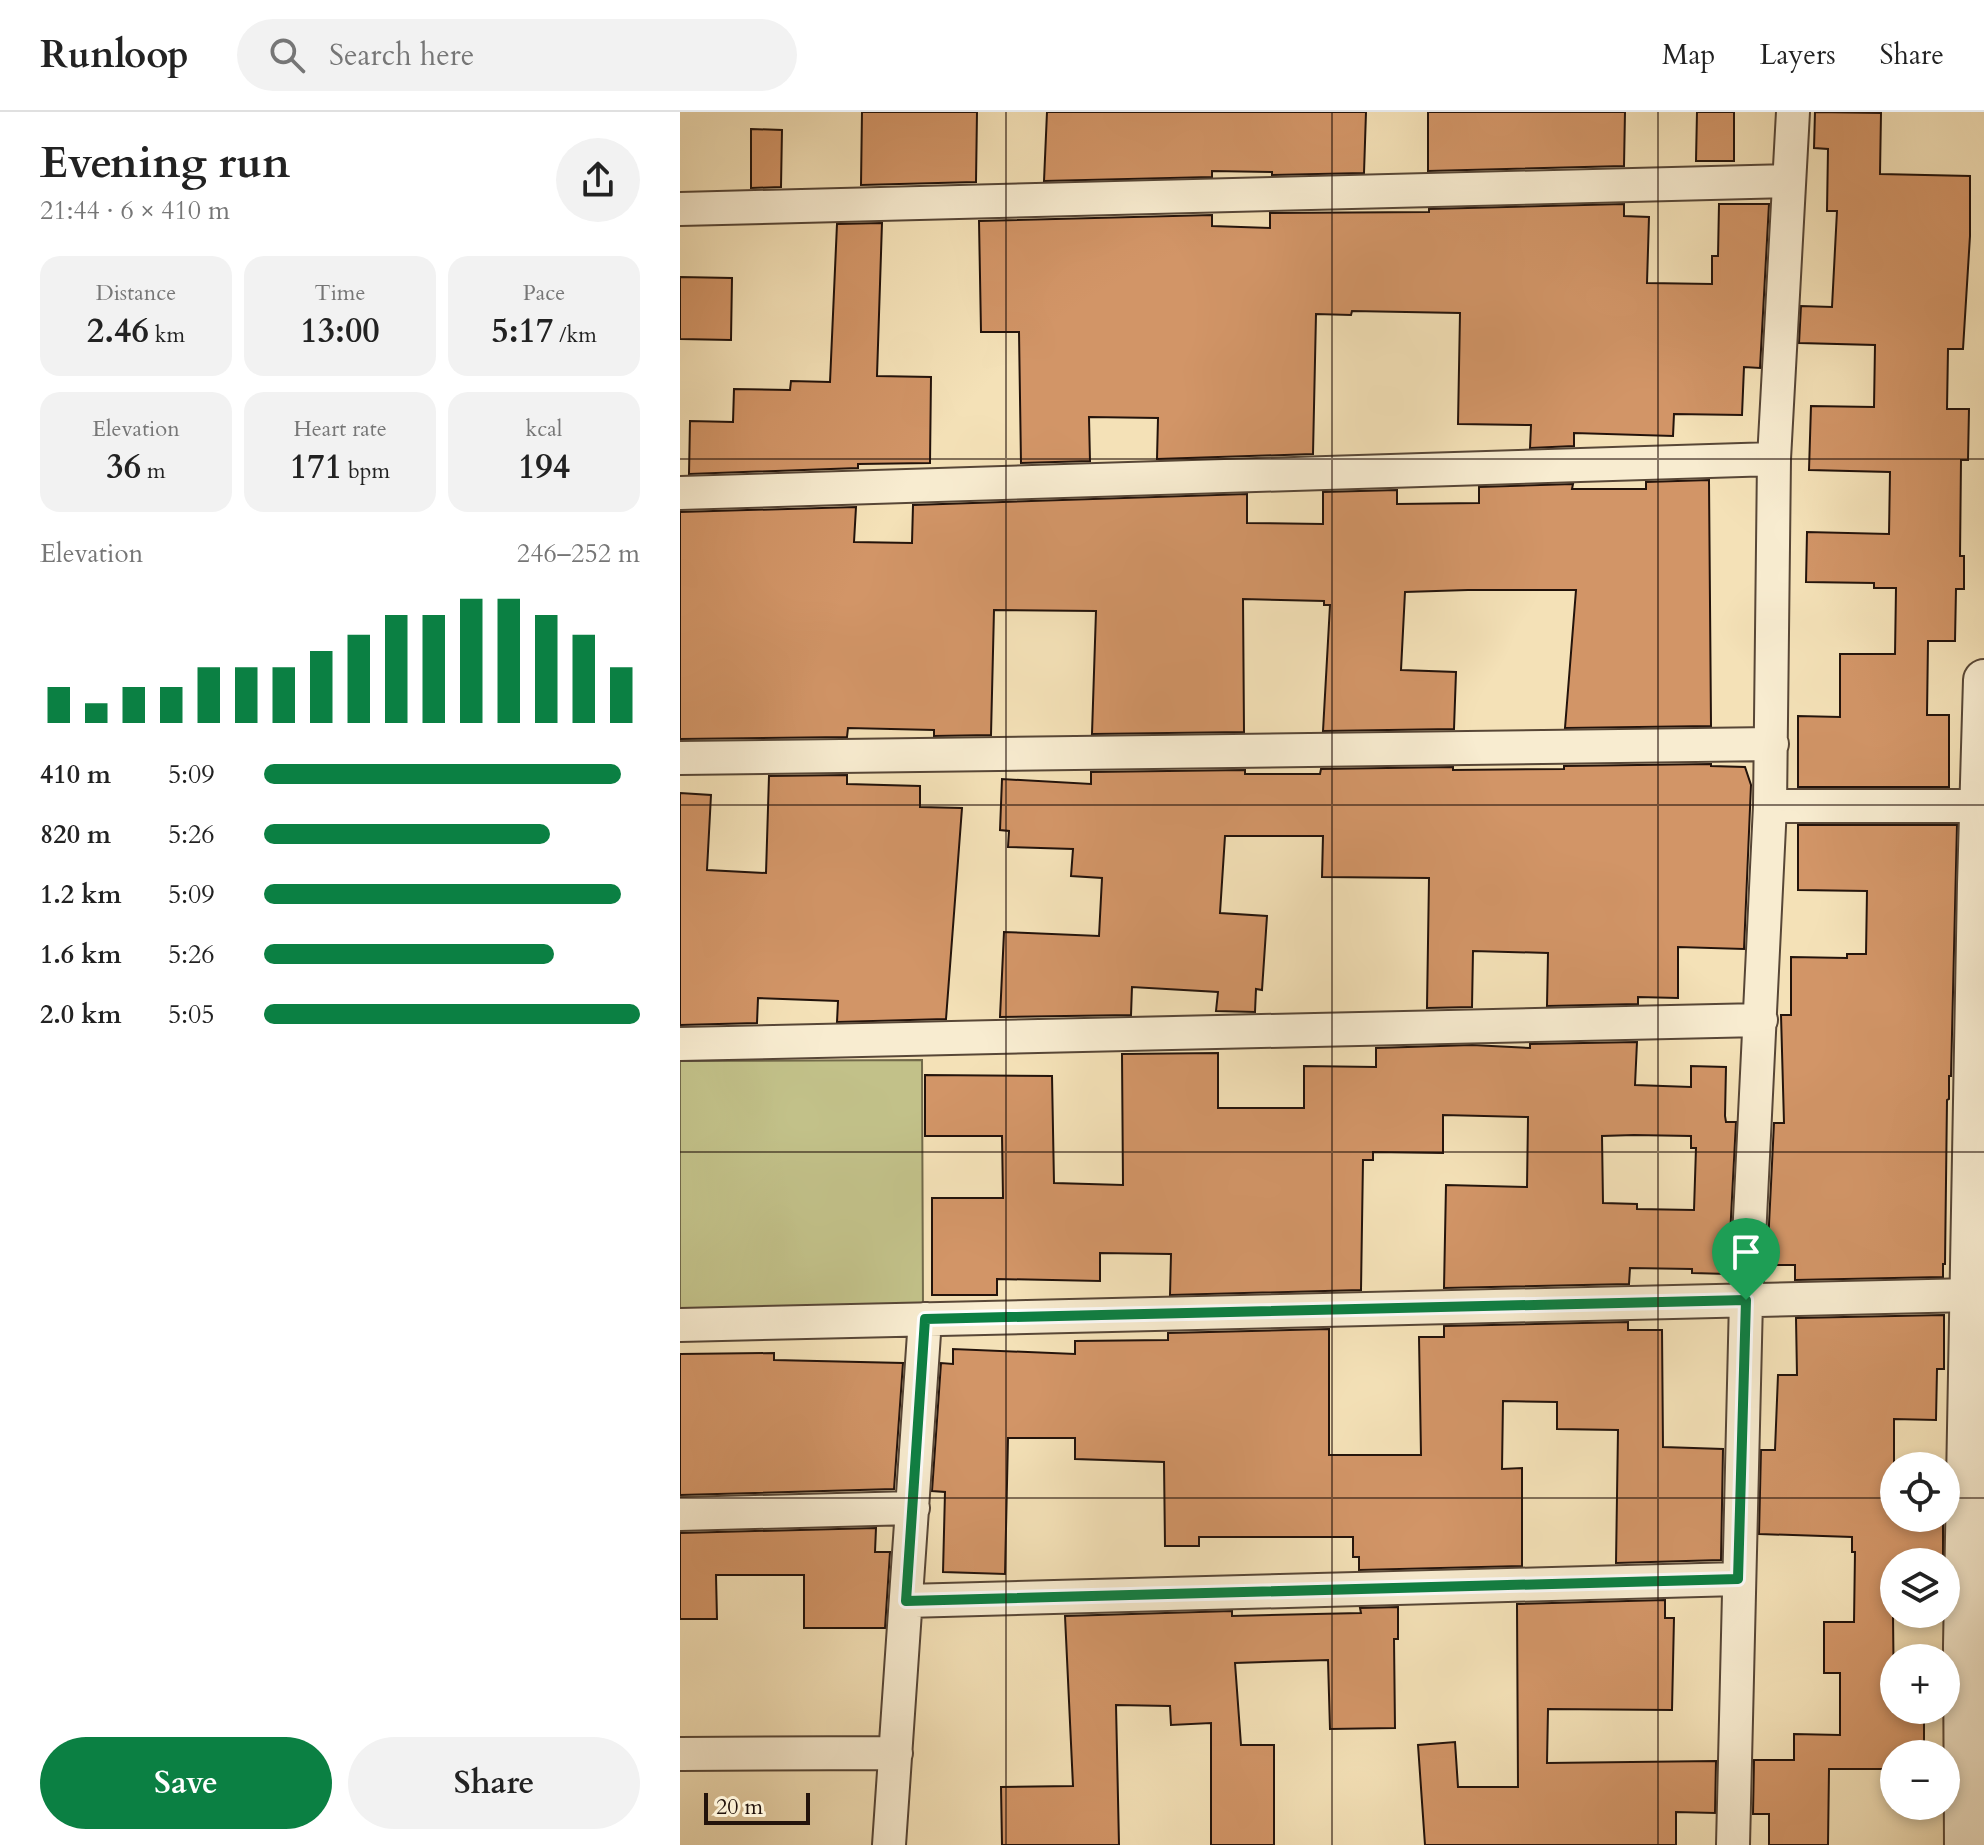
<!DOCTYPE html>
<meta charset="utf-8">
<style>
body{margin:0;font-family:Cardo,serif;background:#f2f2f2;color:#222;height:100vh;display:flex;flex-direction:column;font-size:30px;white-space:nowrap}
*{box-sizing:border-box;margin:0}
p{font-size:26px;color:#767676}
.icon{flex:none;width:44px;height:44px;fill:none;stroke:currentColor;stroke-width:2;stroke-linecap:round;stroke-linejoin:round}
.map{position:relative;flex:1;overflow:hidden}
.drawer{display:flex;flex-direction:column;background:#fff;width:680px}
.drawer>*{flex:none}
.fabs{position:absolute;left:1200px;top:1340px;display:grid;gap:16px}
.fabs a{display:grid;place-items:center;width:80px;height:80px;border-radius:50%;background:#fff;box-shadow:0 4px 12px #0003;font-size:40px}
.scale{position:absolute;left:24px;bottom:20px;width:106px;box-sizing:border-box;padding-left:8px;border:4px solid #23130b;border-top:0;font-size:22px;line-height:28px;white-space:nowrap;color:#23130b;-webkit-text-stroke:6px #f8ecd0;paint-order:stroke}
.pin{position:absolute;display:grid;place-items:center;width:68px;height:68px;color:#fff;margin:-82px -34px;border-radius:50% 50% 50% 0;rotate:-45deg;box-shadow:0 0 8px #0007}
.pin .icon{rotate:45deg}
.round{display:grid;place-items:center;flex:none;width:84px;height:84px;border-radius:42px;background:#f2f2f2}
.head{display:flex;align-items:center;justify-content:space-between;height:136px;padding:0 40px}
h1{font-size:44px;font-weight:600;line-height:60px}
.stats{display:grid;grid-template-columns:repeat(3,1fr);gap:12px;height:136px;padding:8px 40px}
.stats div{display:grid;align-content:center;border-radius:20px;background:#f2f2f2;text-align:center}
.stats b{font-size:34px;font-weight:600}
.stats small{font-size:22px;font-weight:400}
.stats p{font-size:22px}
.chart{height:224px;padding:16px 40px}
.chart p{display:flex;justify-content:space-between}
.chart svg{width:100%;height:144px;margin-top:8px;stroke:#0b8043;stroke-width:6}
.button{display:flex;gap:16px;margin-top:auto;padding:16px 40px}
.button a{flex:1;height:92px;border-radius:48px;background:#0b8043;color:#fff;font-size:32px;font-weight:600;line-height:92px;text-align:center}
.button a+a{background:#f2f2f2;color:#222}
ul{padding:0 40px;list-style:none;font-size:26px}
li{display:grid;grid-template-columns:128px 96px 1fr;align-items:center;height:60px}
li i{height:20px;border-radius:10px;background:#0b8043}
header{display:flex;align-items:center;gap:48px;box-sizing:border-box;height:112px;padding:0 40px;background:#fff;border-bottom:2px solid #e0e0e0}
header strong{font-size:38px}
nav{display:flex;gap:44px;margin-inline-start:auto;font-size:28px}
.search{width:560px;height:72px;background:#f2f2f2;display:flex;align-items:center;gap:20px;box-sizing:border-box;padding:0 28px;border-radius:44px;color:#767676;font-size:30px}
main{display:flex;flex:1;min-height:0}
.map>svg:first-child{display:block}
</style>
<header>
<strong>Runloop</strong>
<div class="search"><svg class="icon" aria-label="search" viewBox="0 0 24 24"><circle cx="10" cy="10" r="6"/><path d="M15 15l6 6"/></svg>Search here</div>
<nav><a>Map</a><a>Layers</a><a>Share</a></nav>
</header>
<main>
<section class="drawer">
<div class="head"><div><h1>Evening run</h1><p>21:44 · 6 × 410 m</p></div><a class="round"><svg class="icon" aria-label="share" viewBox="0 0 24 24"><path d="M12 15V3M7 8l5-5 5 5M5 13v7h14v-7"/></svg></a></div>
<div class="stats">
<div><p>Distance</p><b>2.46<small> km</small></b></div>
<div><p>Time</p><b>13:00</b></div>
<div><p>Pace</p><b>5:17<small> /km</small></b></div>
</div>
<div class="stats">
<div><p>Elevation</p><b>36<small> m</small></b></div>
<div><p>Heart rate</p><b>171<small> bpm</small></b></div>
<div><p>kcal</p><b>194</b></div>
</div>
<div class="chart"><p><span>Elevation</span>246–252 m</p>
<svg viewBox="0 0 160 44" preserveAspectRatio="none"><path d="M5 44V33M15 44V38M25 44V33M35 44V33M45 44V27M55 44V27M65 44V27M75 44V22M85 44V17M95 44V11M105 44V11M115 44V6M125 44V6M135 44V11M145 44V17M155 44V27"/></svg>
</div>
<ul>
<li><b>410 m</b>5:09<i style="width:95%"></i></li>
<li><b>820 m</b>5:26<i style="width:76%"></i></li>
<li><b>1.2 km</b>5:09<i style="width:95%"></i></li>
<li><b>1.6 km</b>5:26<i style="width:77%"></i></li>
<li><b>2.0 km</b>5:05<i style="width:100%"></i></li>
</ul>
<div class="button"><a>Save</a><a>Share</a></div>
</section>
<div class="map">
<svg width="1304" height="1733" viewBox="0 0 1304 1733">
<rect width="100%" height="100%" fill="#f4e1b7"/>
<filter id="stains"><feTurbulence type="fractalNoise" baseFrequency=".0025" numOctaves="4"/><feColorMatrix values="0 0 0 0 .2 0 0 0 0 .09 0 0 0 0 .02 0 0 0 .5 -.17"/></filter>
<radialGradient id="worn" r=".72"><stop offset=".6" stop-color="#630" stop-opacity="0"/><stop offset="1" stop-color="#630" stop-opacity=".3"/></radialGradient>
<!-- green -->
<path fill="#c2c189" stroke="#726a4a" stroke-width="2" d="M242 948 243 1200 0 1201V949Z"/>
<!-- building -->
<path fill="#d29567" stroke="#23130b" stroke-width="2" fill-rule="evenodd" d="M182 0H297L296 70 181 73Z
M367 0H686L684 61 592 63V60L532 59V65L364 69Z
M748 0H945L944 54 748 59Z
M1017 0H1054V49H1016Z
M1135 0 1201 1 1200 62 1290 64V124L1283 237H1268L1267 297H1289L1288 348H1281L1280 444H1284V477H1276L1275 529H1248L1247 603H1269V675H1118V604L1160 605V542H1215L1216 476H1194V471L1126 470 1127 420 1209 422 1210 360 1129 358 1131 294 1194 295 1195 233 1119 231 1121 194 1152 195 1157 99H1147L1148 37 1134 36Z
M71 17 102 18 101 75 71 76Z
M944 92V104L969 105 967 171 1032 172V144H1038L1039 92H1089L1080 256 1064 255 1062 303 994 302 993 324 894 321V334L850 336 851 313 778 312 780 201 672 199 671 203 636 202 633 342 477 347 478 306 409 305 410 349 341 351 339 220H301L299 109 532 103V114L590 116V101L749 100V97Z
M202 111 197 264 251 265 250 351 178 352V356L9 362 10 309 53 310 54 277 110 278 111 269 150 270 157 112Z
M0 165 52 166 51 228 0 227Z
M1029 368 1031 614 885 616 896 478H788L725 480 721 558 776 560 774 617 643 619 650 493H644V489L563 487 564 620 412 622 416 499 314 498 311 623 254 624V618L168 616 167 625 0 627V400L176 395 174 430 232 431 233 393 567 382V411L643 412V380L717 378V392L799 391V375L893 372 892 377H966V370Z
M1031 652V654L1065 655 1071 673 1064 837 998 835V886L958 885V892L867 894 868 841 793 839 792 895 747 896 749 766 642 765 643 724H545L540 801 587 804 582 878 576 877 575 900 536 899 538 880 452 875 451 903 320 905 324 820 419 824 422 766 391 764 393 737 328 735 329 719 320 718 322 667 411 672V660L565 658V662H640L641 657 773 655V658L884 657V654Z
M167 663V672L240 674V695L282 696 266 907 157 910 158 889 78 886 77 911 0 913V681L31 683 27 758 86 761 89 664Z
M1118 713H1277L1271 964H1269V987L1267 988 1265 1152H1263V1165L1115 1168V1153H1087L1094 1011H1104L1101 903H1111V845L1167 846V842H1186L1187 779 1118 778Z
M957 930 955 973 1011 975V954L1046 955 1045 1004 1046 1010H1056L1048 1162 1012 1161V1157L950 1156 949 1172 764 1176 766 1073 847 1075 848 1005 763 1003V1041L693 1040V1048H683L681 1178 490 1183 491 1142 420 1141V1169L317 1167V1183H252V1086H323L322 1024H245V963L372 964 374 1071 443 1073 442 942 538 941V996H624V954L696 955V936L792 933 850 936V932ZM954 1023 1011 1024V1036H1016L1014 1098 957 1097V1092L923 1091 922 1024Z
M1264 1203V1257H1257L1256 1308 1214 1307V1406H1263V1450H1214V1502H1262H1213L1214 1598H1244V1642H1214V1657H1149L1148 1733H1089V1702H1073L1074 1648H1114V1622L1160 1623V1561H1144V1510H1174L1175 1440H1172V1425L1079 1422 1081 1338H1095L1098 1263H1117L1116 1206Z
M948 1210V1218H982L983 1335 1043 1337 1041 1448 936 1451 938 1318 877 1317V1290L823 1289 822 1357 842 1356V1454L679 1458V1445H673V1425H519V1434H485L484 1350 395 1347V1326H328L325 1462 263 1460 265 1380 252 1379 261 1251 273 1252V1237L395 1242V1229L488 1228V1221L649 1217V1343H741L739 1225H764V1214Z
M94 1241V1248L223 1251 214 1377 0 1383V1242Z
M196 1416 195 1440H210L205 1516H124V1463H36L37 1507H0V1421Z
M985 1488V1506H994L992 1598 868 1597 867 1651 1036 1649 1035 1701 996 1700V1733H745L738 1633 775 1630 778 1675H838L837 1492Z
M718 1495V1527H714L715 1616 650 1617 648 1548 555 1551 561 1633H594V1733H531V1611L491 1613 490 1594 436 1593 439 1733H322L321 1675 393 1674 385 1504 552 1499V1504L681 1501 680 1496Z"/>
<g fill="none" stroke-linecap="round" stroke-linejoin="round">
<defs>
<path id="minor" d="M0 97 1108 69
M0 381 1094 347
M0 646 1092 632
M1090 694H1304
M0 932 1081 908
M0 1213 1291 1183
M0 1402 233 1396
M226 1489 1058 1467
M0 1642 216 1641
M209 1733 245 1207
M1053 1733 1066 1188 1090 694 1094 347 1113 0"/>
<path id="tertiary" d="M1285 1733 1284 1534 1298 772 1304 568"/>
</defs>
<!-- minor casing -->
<use href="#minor" stroke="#574636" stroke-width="36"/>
<!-- tertiary casing -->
<use href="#tertiary" stroke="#574636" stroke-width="44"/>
<!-- minor -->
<use href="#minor" stroke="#f8ecd0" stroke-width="32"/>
<!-- tertiary -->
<use href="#tertiary" stroke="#f8ecd0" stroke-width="40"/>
</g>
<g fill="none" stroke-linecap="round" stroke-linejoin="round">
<defs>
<path id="route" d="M1066 1188 1058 1467 226 1489 245 1207Z"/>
</defs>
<!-- route casing -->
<use href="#route" stroke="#fff" stroke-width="16"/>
<!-- route -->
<use href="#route" stroke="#0b8043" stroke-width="10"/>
</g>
<!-- grid -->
<path fill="none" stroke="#23130b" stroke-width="2" stroke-opacity="0.55" d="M326 0V1733M652 0V1733M978 0V1733M0 347H1304M0 693H1304M0 1040H1304M0 1386H1214M1266 1386H1304"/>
<rect width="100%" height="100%" filter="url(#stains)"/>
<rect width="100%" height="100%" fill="url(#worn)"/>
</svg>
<div class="fabs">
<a><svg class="icon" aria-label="locate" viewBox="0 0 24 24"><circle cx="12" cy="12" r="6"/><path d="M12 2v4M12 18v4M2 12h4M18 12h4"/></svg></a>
<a><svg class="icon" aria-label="layers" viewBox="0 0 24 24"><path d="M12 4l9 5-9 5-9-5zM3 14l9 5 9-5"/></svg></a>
<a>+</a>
<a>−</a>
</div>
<div class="scale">20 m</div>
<div class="pin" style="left:1066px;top:1188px;background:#1e9e55"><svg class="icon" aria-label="arrive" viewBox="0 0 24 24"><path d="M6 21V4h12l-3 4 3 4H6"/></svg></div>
</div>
</main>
